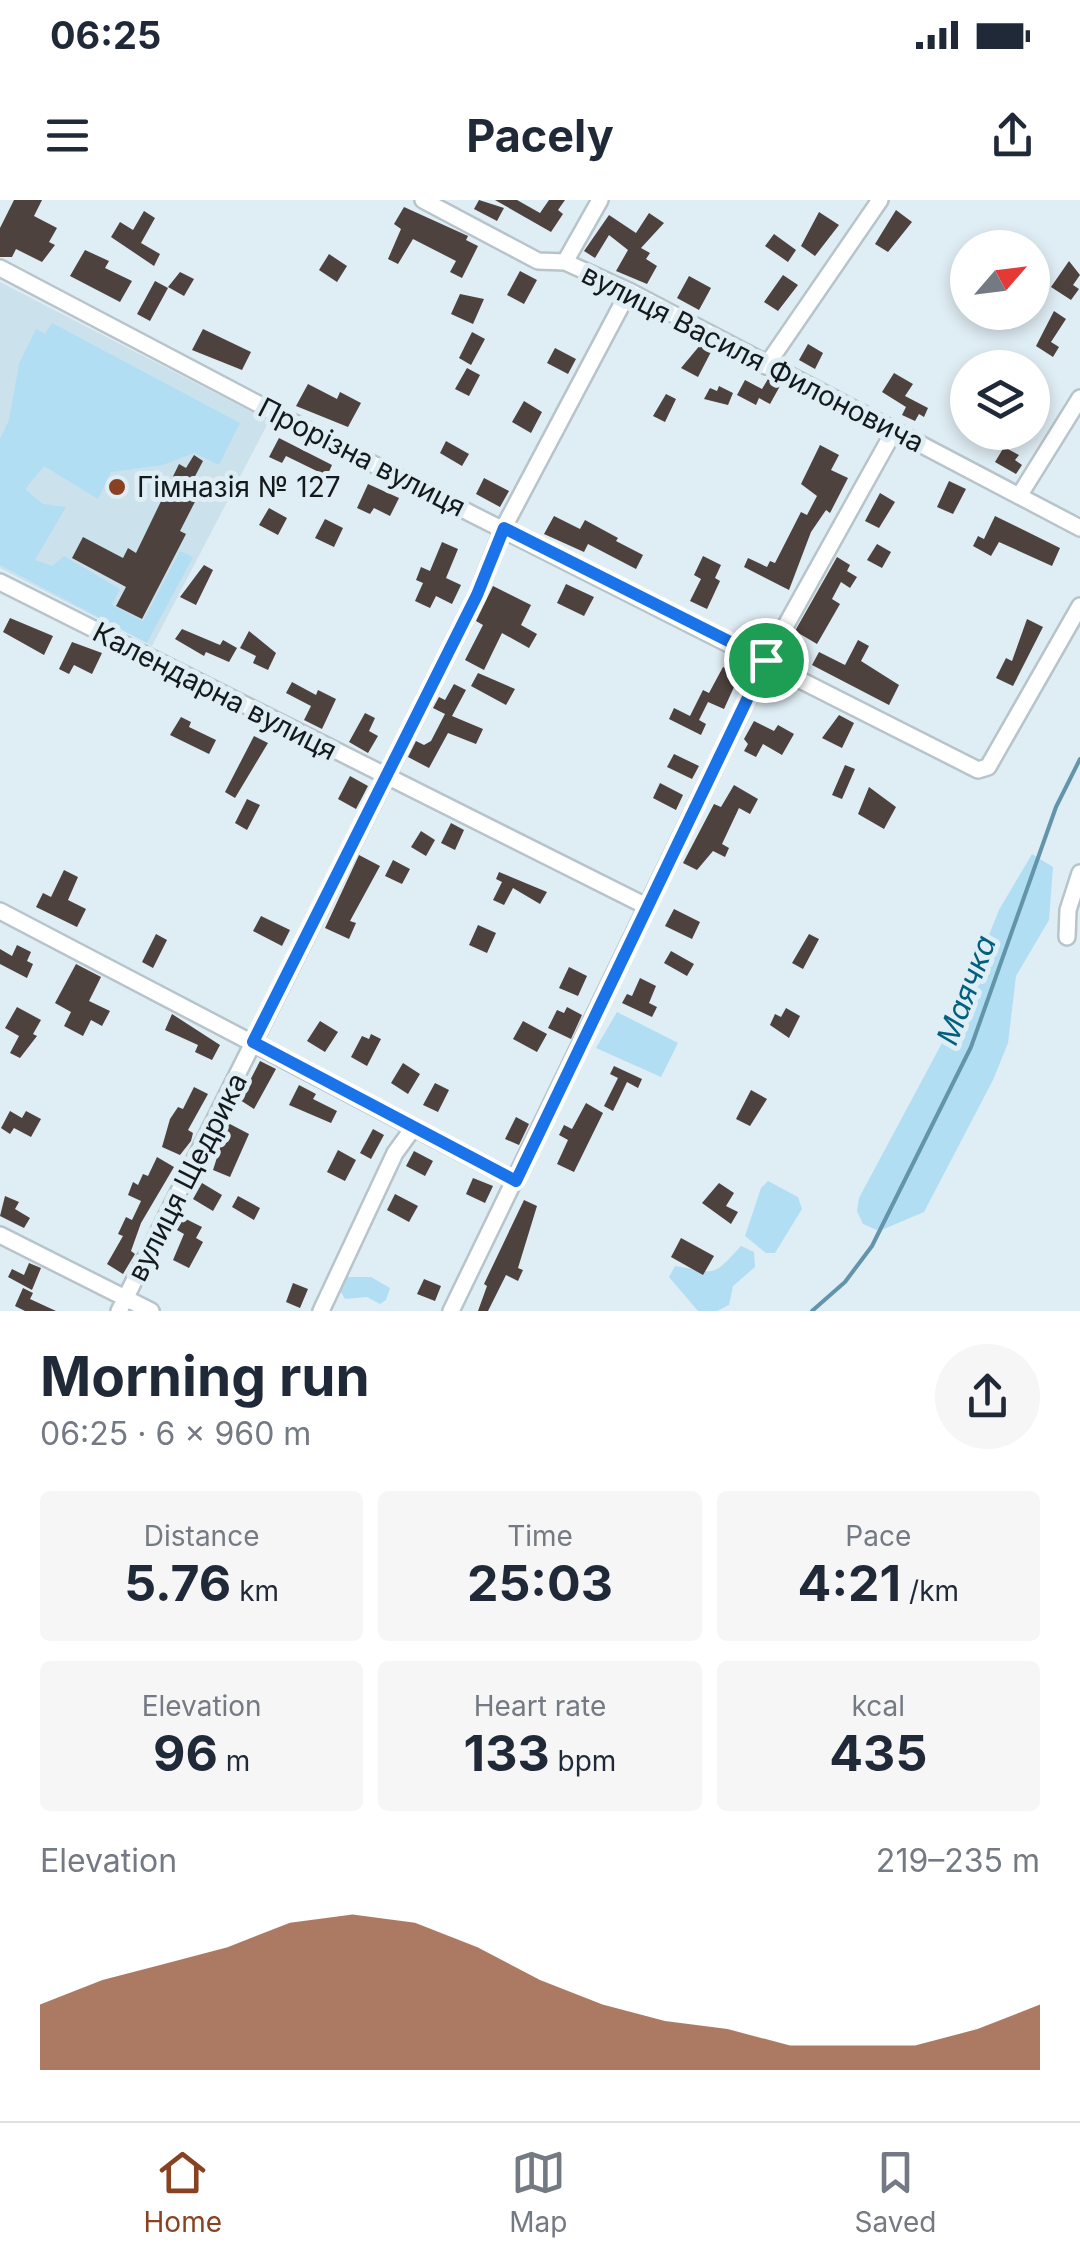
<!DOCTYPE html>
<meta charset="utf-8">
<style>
body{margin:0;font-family:Inter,sans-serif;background:#f6f6f7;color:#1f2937;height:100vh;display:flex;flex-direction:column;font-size:38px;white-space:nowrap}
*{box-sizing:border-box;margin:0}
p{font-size:32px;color:#747a83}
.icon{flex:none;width:55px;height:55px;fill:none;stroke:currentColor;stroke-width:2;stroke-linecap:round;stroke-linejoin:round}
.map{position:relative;height:1111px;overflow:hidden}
.side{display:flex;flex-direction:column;background:#fff;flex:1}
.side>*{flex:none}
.needle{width:65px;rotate:62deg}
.buttons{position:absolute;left:950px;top:30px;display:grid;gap:20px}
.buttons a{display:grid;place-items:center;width:100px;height:100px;border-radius:50%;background:#fff;box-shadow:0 5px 15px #0003;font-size:50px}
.pin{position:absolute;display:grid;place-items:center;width:85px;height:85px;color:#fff;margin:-42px;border:5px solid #fff;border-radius:50%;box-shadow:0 2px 10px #0007}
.round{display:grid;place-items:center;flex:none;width:105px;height:105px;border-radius:52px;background:#f6f6f7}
.headline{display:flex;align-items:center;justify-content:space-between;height:170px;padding:0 40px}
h1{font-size:55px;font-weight:700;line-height:75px}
.figures{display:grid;grid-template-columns:repeat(3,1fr);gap:15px;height:170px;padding:10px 40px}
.figures div{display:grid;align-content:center;border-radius:10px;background:#f6f6f7;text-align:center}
.figures b{font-size:50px;font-weight:700}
.figures small{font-size:28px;font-weight:400}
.figures p{font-size:28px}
.chart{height:280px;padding:20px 40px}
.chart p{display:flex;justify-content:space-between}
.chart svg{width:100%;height:180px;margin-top:10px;fill:#894221;opacity:.7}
.status{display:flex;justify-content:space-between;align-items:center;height:70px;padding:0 50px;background:#fff;direction:ltr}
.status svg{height:28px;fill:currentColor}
header{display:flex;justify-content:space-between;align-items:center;height:130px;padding:0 40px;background:#fff;font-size:45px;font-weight:700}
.tabs{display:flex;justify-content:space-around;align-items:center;height:140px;border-top:2px solid #e0e1e3;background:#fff;font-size:28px;color:#747a83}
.tabs a{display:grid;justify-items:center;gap:5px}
.tabs .active{color:#894221}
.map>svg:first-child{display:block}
</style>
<div class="status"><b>06:25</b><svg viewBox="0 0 49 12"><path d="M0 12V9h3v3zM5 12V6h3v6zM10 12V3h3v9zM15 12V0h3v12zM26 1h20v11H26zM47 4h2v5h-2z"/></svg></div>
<header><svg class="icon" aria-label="menu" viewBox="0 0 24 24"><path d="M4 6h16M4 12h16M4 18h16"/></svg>Pacely<svg class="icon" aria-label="share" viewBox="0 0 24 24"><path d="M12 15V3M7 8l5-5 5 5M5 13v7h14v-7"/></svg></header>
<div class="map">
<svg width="1080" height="1111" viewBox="0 0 1080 1111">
<rect width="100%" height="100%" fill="#dfedf4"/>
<!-- built -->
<path fill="#cbe1ec" d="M0 82 269 221 152 446 0 368Z"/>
<!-- green -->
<path fill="#b2def3" d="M52 123 240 223 219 265 194 253 163 265 111 272 98 299 44 266 25 289 43 304 66 307 35 360 52 366 64 356 120 389 112 405 143 421 180 351 193 357 147 443 0 365V239L9 220 19 164 36 129 45 134Z
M1032 654 1053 667 1049 720 1016 776 1008 843 993 880 924 1012 879 1031 863 1024 857 1011 859 998 957 815 999 710Z
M617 812 678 843 661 877 596 848Z
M768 981 798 997 802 1009 775 1053H766L745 1036 761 988Z
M741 1046 754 1052 755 1067 733 1086 729 1105 717 1111H698L669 1077 675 1066C716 1072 710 1080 741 1046Z
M345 1077H371L390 1088 386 1100 380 1104 367 1097 345 1099 337 1085Z"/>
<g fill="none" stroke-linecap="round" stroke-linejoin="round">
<!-- stream -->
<path stroke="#6294aa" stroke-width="4" d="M812 1111 845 1082 872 1046 971 847 1056 607 1080 559"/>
</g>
<!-- building -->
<path fill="#4e423e" d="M14 0H42L34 16 57 28 49 42 55 45 42 62 16 49 12 57H0V28Z
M479 0 504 8 497 21 474 9Z
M495 0H517L540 13 549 0H565L558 10 563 14 551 32Z
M404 7 468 36 466 40 478 46 462 78 450 72 456 61 413 39 398 64 388 59 401 29 394 24Z
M896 10 912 22 888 52 875 44Z
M144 11 155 18 141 43 160 54 154 66 111 37 120 22 133 30Z
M819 12 839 25 815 56 801 46Z
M649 13 664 23 641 48 650 53 646 59 657 66 647 84 616 71 628 50 609 35 595 58 584 51 609 15 636 33Z
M774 34 796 50 788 62 765 46Z
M85 50 109 61 105 68 132 81 120 102 70 76Z
M329 54 347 66 337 82 319 70Z
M1069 61 1080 75 1073 85 1079 89 1071 100 1051 87Z
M520 71 537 80 524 104 507 95Z
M180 72 194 79 184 96 168 87Z
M783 75 798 85 778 111 764 102Z
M689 76 711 88 699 110 677 98Z
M155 81 168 88 150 121 137 114Z
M460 94 484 99 473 124 451 114Z
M1054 111 1066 119 1051 142 1059 147 1053 157 1036 146Z
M203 129 251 152 242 170 192 150Z
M472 132 485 139 471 165 459 158Z
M701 144 712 150 698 177 681 168Z
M808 144 823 153 815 169 799 160Z
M555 148 576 159 568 174 547 163Z
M467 168 480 175 469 196 455 189Z
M894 173 913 184 905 196 928 208 924 217 919 214 915 221 902 215 906 207 882 192Z
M768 179 780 186 770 204 759 198 756 205 737 195 745 180 762 189Z
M308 184 337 199 340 192 361 203 348 227 296 206Z
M719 186 733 193 728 205 704 199 710 188 717 191Z
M666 194 676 199 665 222 653 216Z
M524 201 542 212 531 233 512 222Z
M279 238 332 265 327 276 286 256 282 263 269 257Z
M446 241 469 254 462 266 440 253Z
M820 245 839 255 831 270 848 278 830 313 826 310 811 332 789 390 744 367 748 358 767 367 770 361 775 363 801 312 807 315 817 296 801 284Z
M1004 247 1019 255 1015 260 1022 265 1016 274 995 262Z
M194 255 203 261 190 286 200 292 180 331 186 334 142 419 116 406 126 387 72 358 83 337 123 358 128 348 136 353 179 264 186 268Z
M484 278 509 291 500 307 476 294Z
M949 281 966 289 953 314 937 307Z
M368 284 399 298 390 316 374 308 370 314 357 308Z
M880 293 895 302 879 328 865 321Z
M269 308 287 318 278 335 259 325Z
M554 316 580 329 585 320 618 338 616 341 643 355 636 369 588 344 584 352 544 334Z
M995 316 1060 348 1052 366 999 342 991 356 973 346 978 336 984 339Z
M325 319 343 328 334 347 315 338Z
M442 342 458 349 446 378 461 385 452 404 436 396 430 408 415 401 423 383 416 380 421 367 430 371Z
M877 344 891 352 882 368 867 360Z
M703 356 721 365 715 378 720 381 707 409 690 401 701 379 694 375Z
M837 357 850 365 847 371 857 377 850 388 841 382 832 399 840 404 817 444 795 431Z
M204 365 213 370 196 405 180 397Z
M566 384 594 397 584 416 557 403Z
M493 386 531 405 521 425 537 434 529 448 502 433 484 470 465 460 483 425 476 421Z
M10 418 53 436 44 455 3 432Z
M1027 419 1043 427 1013 486 996 478 1006 458 1012 461Z
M182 429 220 445 223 440 237 448 229 462 206 452 204 456 175 439Z
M249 431 276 453 268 470 253 463 256 456 240 448Z
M858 440 869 446 861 461 899 485 889 505 812 465 819 452 845 465Z
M72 442 102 453 92 474 74 465 69 474 59 469Z
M723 467 739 476 724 509 708 502 699 520 706 524 701 535 669 519 674 508 690 516 703 490 709 493Z
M478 473 515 489 506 505 471 486Z
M292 482 316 495 318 490 336 499 322 529 304 520 311 506 286 493Z
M454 484 466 490 452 516 483 529 476 544 448 533 429 568 408 557 416 541 424 545 431 541 445 514 433 508 439 497 445 500Z
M365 513 375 518 369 531 378 536 368 553 349 542Z
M839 515 854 523 842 548 822 538Z
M181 517 191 522 189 527 216 540 209 554 170 535Z
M754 521 774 531 778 525 794 534 782 555 763 544 756 557 744 551 748 544 744 539Z
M254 536 268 543 235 598 225 592Z
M674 554 699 566 692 579 667 567Z
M845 565 855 569 842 599 832 595Z
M350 576 368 586 356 609 338 599Z
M660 583 683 595 676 610 653 598Z
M734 585 758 599 750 614 739 608 722 644 729 648 725 657 713 651 697 670 683 663 714 604 721 607Z
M869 587 896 607 884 629 858 614Z
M247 599 260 605 247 630 235 623Z
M451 623 464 630 455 650 441 643Z
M421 631 435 640 426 656 411 647Z
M359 655 380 666 350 721 356 723 349 739 325 728Z
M393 660 410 669 402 684 385 676Z
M64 670 78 677 68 700 86 709 77 727 36 707 43 693 51 697Z
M499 672 547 692 540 704 513 688 504 705 493 700 502 682 496 679Z
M674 709 700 722 692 739 665 726Z
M261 716 290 730 282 746 253 731Z
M478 725 496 733 487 753 469 745Z
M156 734 167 740 153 768 142 762Z
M809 734 819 739 803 769 792 763Z
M17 745 31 752 27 761 33 764 27 778 0 764V749L12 756Z
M671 751 694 764 687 776 664 763Z
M76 764 101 777 89 801 110 811 102 826 91 820 83 836 64 826 71 812 55 803Z
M569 767 587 776 578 796 559 788Z
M640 778 656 786 649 803 657 807 652 817 622 803 627 794 632 796Z
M17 807 41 820 33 834 37 836 20 858 10 853 19 836 5 828Z
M567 807 582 815 571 839 548 828 557 810 564 813Z
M786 808 800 816 789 838 770 825 775 814 781 817Z
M172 814 220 845 212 860 195 852 198 845 165 830Z
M320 821 338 832 325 852 307 841Z
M523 821 547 834 537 852 513 839Z
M371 834 381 839 367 866 351 857 362 836 369 839Z
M260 861 276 869 254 909 240 900Z
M403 863 420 874 408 894 391 883Z
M614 866 642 879 638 888 627 882 613 911 604 906 618 878 610 874Z
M435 883 449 890 438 912 423 905Z
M299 885 316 894 313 899 337 911 331 923 289 905Z
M194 887 208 894 188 930 193 933 191 941 180 955 162 947 170 919 178 907 183 909Z
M751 890 767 899 750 926 736 919Z
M586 903 603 913 574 972 557 964 568 940 559 935 564 925 572 929Z
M10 911 22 918 26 911 41 919 31 937 14 928 10 934 1 928Z
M516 917 529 924 519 945 505 939Z
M228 923 249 934 230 977 213 970Z
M373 929 384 935 371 959 360 953Z
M338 950 356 960 345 981 327 972Z
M414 951 433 961 425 976 406 966Z
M157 957 174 967 141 1023 131 1051 135 1054 123 1074 107 1064 123 1036 118 1034 126 1017 132 1020 141 1001 128 995 133 982 138 985 143 974 148 976Z
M473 978 493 986 485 1003 466 994Z
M202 983 222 995 213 1011 193 999Z
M719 983 734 993 726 1006 738 1012 731 1024 702 1003Z
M395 994 418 1006 409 1022 387 1010Z
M5 996 19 1002 15 1009 30 1018 24 1028 0 1016Z
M238 996 260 1008 254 1020 232 1007Z
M524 1000 537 1006 518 1068 523 1070 518 1081 506 1075 488 1111H478L487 1086 484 1084Z
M184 1018 202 1027 196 1038 203 1042 189 1068 173 1060 184 1034 177 1030Z
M681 1038 714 1056 703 1075 671 1057Z
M29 1063 41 1068 32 1090 8 1077 12 1069 24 1075Z
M424 1079 441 1086 435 1101 417 1094Z
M293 1083 308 1089 300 1108 286 1102Z
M23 1088 33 1093 30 1099 56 1111H25L15 1106Z"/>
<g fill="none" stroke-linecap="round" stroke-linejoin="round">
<defs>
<path id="minor" d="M423 0 538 61 565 62 629 91 1080 328
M565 62 600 0
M0 68 361 258 978 570 988 567 1080 406
M766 166 880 0
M1019 296 1080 198
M0 382 646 706
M0 711 516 981
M1067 737 1068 710 1080 673
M0 1035 151 1111
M119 1111 477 395 504 327 629 91
M321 1111 395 953 414 927
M451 1111 766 461 894 231"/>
</defs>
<!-- minor casing -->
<use href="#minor" stroke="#b7c5cb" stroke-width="20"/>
<!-- minor -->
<use href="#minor" stroke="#fff" stroke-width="15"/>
</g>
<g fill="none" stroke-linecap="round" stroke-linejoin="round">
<defs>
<path id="route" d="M504 328 766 460 516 981 253 842 477 395Z"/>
</defs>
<!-- route casing -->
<use href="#route" stroke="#fff" stroke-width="20"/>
<!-- route -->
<use href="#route" stroke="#1a73e8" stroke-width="12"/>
</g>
<!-- markers -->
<circle fill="#894221" stroke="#dfedf4" stroke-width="4" cx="117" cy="287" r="10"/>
<g text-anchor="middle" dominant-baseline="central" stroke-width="10" stroke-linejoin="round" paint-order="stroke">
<!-- street labels -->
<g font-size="28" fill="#14191c" stroke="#dfedf4">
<text transform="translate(753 158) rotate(27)">вулиця Василя Филоновича</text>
<text transform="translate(362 257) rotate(27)">Прорізна вулиця</text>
<text transform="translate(215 491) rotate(27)">Календарна вулиця</text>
<text transform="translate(187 977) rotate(-63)">вулиця Щедрика</text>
</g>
<!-- poi labels -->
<g font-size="28" fill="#14191c" stroke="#dfedf4" text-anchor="start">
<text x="137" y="287">Гімназія № 127</text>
</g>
<!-- water labels -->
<g font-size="30" font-style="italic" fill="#01607e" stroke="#dfedf4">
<text transform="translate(966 790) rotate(-69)">Маячка</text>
</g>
</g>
</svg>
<div class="buttons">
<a><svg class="needle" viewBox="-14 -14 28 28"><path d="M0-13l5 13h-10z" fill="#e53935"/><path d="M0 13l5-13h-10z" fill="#747a83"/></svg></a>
<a><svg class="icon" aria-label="layers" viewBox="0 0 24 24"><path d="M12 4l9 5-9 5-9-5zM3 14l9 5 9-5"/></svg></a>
</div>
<div class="pin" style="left:766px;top:460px;background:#1e9e55"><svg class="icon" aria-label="arrive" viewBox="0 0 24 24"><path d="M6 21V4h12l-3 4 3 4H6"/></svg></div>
</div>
<section class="side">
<div class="headline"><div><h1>Morning run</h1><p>06:25 · 6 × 960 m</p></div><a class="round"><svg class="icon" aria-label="share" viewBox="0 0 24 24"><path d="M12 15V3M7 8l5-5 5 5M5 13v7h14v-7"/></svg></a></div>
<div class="figures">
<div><p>Distance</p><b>5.76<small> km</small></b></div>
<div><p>Time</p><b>25:03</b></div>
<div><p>Pace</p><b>4:21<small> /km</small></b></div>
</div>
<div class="figures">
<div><p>Elevation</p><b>96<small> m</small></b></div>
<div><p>Heart rate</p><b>133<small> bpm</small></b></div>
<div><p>kcal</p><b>435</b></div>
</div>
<div class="chart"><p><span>Elevation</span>219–235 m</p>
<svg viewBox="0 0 160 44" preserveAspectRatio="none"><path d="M0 44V28L10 22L20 18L30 14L40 8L50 6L60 8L70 14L80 22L90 28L100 32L110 34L120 38L130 38L140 38L150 34L160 28V44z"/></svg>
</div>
</section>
<nav class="tabs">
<a class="active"><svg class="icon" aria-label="home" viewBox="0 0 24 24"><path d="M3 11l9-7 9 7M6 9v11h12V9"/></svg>Home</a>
<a><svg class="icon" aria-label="map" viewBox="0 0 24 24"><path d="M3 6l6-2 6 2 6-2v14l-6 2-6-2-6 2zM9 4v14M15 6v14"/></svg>Map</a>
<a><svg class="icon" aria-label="saved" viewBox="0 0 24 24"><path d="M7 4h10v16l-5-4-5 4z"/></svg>Saved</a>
</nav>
